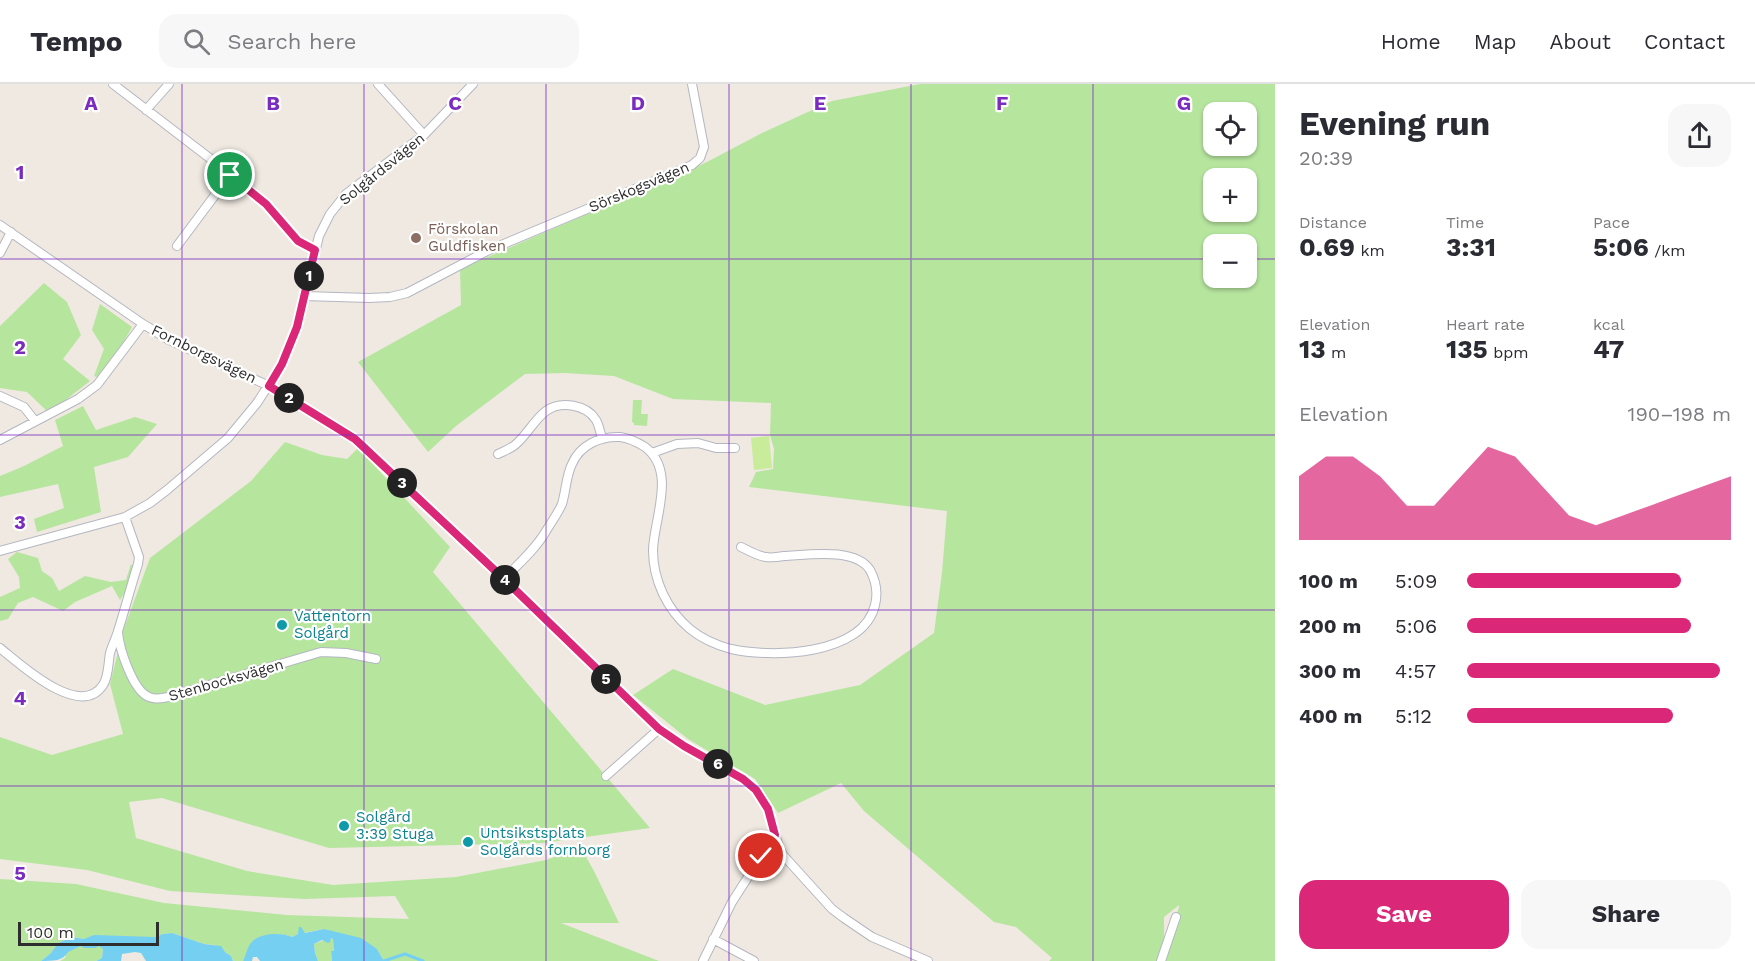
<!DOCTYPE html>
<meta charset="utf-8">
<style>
body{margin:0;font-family:"Work Sans",sans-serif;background:#f7f7f7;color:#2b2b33;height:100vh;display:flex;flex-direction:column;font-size:22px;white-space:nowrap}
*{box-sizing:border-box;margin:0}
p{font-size:20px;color:#7c7c81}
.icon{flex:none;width:33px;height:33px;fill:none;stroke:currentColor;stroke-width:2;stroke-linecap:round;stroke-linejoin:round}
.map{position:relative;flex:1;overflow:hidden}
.drawer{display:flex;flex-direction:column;background:#fff;width:480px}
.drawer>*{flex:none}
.buttons{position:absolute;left:1203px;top:18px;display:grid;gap:12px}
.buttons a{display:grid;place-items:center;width:54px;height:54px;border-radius:12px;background:#fff;box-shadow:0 2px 4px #0004;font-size:30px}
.scale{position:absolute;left:18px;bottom:15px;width:141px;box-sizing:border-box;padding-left:6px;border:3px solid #2e2e2e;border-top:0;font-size:16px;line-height:21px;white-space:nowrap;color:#2e2e2e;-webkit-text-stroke:4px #fff;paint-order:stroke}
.pin{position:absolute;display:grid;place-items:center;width:51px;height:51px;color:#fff;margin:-26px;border:3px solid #fff;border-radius:50%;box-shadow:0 2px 6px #0007}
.km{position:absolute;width:30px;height:30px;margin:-15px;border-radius:50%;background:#222;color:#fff;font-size:16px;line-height:30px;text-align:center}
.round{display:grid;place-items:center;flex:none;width:63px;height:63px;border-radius:18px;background:#f7f7f7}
.summary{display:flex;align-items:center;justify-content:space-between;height:102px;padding:0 24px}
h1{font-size:33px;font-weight:700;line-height:45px}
.figures{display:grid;grid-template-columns:repeat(3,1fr);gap:9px;height:102px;padding:6px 24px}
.figures div{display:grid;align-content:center}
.figures b{font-size:26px;font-weight:700}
.figures small{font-size:16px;font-weight:400}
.figures p{font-size:16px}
.chart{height:168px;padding:12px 24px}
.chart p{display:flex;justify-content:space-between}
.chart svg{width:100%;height:108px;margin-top:6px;fill:#db2777;opacity:.7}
.action{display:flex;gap:12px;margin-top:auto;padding:12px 24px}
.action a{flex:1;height:69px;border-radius:18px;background:#db2777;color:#fff;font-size:24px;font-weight:700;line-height:69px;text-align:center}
.action a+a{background:#f7f7f7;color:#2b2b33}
ul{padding:0 24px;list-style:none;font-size:20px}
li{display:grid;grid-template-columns:96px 72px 1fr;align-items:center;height:45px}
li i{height:15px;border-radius:8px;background:#db2777}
header{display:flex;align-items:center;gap:36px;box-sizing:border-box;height:84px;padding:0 30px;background:#fff;border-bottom:2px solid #e1e1e2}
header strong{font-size:28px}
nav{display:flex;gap:33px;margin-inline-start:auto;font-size:21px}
.search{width:420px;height:54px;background:#f7f7f7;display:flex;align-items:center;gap:15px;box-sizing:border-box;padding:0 21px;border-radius:18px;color:#7c7c81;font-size:22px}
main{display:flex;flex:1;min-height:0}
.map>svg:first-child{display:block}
</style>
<header>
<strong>Tempo</strong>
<div class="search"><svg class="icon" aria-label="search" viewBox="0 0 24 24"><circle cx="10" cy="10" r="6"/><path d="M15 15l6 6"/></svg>Search here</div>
<nav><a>Home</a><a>Map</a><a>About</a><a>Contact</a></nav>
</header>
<main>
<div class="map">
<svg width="1275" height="877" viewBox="0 0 1275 877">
<rect width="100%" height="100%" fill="#efe9e1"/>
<!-- green -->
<path fill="#b6e59e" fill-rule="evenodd" d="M920 0H1275V877H1049L1052 874 1016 843 994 838 864 727 841 699 778 729 755 695 688 655 633 611 673 585 765 621 860 601 934 549 942 489 947 427 749 403 756 388 773 385 774 365 770 351 771 319 673 315 614 292 565 289 525 290 456 342 428 368 358 278 461 221 460 185 705 79 762 49 832 17ZM1214 28H1246V62H1214ZM1214 94H1246V128H1214ZM1214 160H1246V194H1214ZM1179 821V823L1164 872V833Z
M44 199 67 218 81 251 63 275 90 297 49 329 27 308 0 304V242Z
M100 220 132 243 103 295 94 292 104 265 92 246Z
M633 316H642L641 330H648L647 342 634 341V339L632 338Z
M83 322 96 346 135 333 157 340 128 373 94 383 101 428 37 448 34 435 64 424 58 400 0 413V392L24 382 63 362 55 336Z
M285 358 322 371 347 375 358 364 450 463 433 488 650 744 543 759 329 764 162 714 129 718 136 754 247 787 333 801 456 793 546 776 581 764 594 787 619 839H561L659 877H384L377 865 324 845 298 850 292 853C279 847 267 852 254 856L243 877H233L231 872 215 861 204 860 172 849 163 850 155 853H121L84 855 72 853 58 859 51 869 41 877H0V795L76 800 164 819 286 831 409 835 395 812 304 815 170 807 87 786 0 775V653L52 671 123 650 110 600 123 547 150 474 251 397Z
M17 468 38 474 42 487 52 494 59 507 85 492 111 498 126 496 131 480 133 482 128 503 120 516 112 502 75 518 63 527 33 513 18 519 8 535 0 537V513L20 504 19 493 8 475Z
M330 854 333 855 334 867 331 868 332 877H318L315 869 314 860Z
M99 861 103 865 102 874 96 877H60L65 874 67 868 81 862Z"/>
<!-- pitch -->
<path fill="#c9ec9a" d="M769 352 772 384 754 386 751 354Z"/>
<!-- water -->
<path fill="#75cff0" d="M299 843H301L305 849 324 845 361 854 377 865 384 877H332L331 867H334L333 855 331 854 330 858 328 859 322 856 314 860 315 869 318 877H260L257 873H253L252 877H243C246 871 247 864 251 859 258 849 282 848 292 853L298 850Z
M172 849 204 860 221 862 225 868 231 872 233 877H146L141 869 135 868 122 870 121 877H96L102 874 103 865 99 862 95 864H84L81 862 68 868C63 877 53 877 41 877L51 869 58 859 72 853 84 855 94 851 155 853 163 850Z"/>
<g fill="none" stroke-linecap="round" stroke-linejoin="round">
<!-- stream -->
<path stroke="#75cff0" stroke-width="3" d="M384 877 405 870 423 877"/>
<defs>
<path id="minor" d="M113 0 246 102 266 120 298 157 315 166
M378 0 424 51
M146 26 169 0
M0 141 143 240 169 256 269 302 355 355 504 495 659 645C668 651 677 657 686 663 710 677 747 691 763 715 774 732 773 754 783 771L832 825 844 834 872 853 928 877
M177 162 230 91
M0 169 11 148
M304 212 369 214 390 213 407 209 487 167 692 81 700 74 704 63 692 0
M0 312 24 323 35 337
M0 356 78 315 97 301 143 240
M652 369 677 360 698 359 716 364H735
M498 370C504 367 510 365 515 361 527 351 534 336 546 327 561 316 587 321 596 336 599 341 600 348 602 354
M0 467 125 433 150 419 167 406 228 354 257 319 282 280 297 243 319 152 330 130 346 110 424 51 473 0
M504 495C518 480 536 465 546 447 551 439 558 429 562 420 566 407 566 392 572 380 580 361 600 352 620 353 629 354 637 358 645 363 677 387 654 434 653 466 653 496 667 526 690 545 702 555 716 561 731 565 771 574 863 572 875 521 878 509 876 497 870 486 855 463 807 471 784 472 778 473 771 474 766 473 757 472 748 466 741 463
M118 548C119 564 133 607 149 613 155 616 162 614 168 613L321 568 346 569 376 575
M0 564C20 580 80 636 103 601 109 592 108 579 110 569 112 562 116 554 118 547 125 525 131 502 138 480L139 473 125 433
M606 692 659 645
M713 855 754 877
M703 877 732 818 775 751
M1161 877 1176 833"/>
</defs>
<!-- minor casing -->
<use href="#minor" stroke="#b4b7c1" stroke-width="10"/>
<!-- minor -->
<use href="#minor" stroke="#fff" stroke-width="8"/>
</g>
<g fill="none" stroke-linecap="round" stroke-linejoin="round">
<defs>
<path id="route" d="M230 91 266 120 298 157 315 166 297 243 282 280 269 302 355 355 504 495 659 645 684 662 743 695 756 706 768 725 775 751 761 772"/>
</defs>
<!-- route casing -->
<use href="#route" stroke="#fff" stroke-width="12"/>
<!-- route -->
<use href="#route" stroke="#db2777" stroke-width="8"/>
</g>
<!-- grid -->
<path fill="none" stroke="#7b2cbf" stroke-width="1.5" stroke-opacity="0.55" d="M182 0V877M364 0V877M546 0V877M729 0V877M911 0V877M1093 0V877M0 175H1214M1246 175H1275M0 351H1275M0 526H1275M0 702H1275"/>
<!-- markers -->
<circle fill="#8d6e63" stroke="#fff" stroke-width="2" cx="416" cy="154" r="6"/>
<g fill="#0f9aa8" stroke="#fff" stroke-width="2">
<circle cx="282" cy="541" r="6"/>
<circle cx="344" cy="742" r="6"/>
<circle cx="468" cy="758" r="6"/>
</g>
<g text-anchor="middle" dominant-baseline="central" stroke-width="4.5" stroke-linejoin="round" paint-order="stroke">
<!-- street labels -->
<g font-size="15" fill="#2e2e2e" stroke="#fff">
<text transform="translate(382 85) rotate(-39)">Solgårdsvägen</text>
<text transform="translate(639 103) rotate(-23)">Sörskogsvägen</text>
<text transform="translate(204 270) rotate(26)">Fornborgsvägen</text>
<text transform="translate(226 596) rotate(-16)">Stenbocksvägen</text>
</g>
<!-- education labels -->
<g font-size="15" fill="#785e54" stroke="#fff" text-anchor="start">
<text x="428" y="145">Förskolan<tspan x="428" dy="17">Guldfisken</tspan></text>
</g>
<!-- culture labels -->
<g font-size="15" fill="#0d838f" stroke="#fff" text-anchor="start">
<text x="294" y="532">Vattentorn<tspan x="294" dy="17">Solgård</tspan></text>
<text x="356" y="733">Solgård<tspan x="356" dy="17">3:39 Stuga</tspan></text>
<text x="480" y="749">Untsikstsplats<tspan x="480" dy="17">Solgårds fornborg</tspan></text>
</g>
</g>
<g font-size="20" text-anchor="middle" font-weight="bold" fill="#7b2cbf" stroke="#fff" stroke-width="4.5" stroke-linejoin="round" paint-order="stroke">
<text x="91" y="26">A</text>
<text x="273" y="26">B</text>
<text x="455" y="26">C</text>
<text x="638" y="26">D</text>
<text x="820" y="26">E</text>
<text x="1002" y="26">F</text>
<text x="1184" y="26">G</text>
<text x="20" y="95">1</text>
<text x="20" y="270">2</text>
<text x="20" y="445">3</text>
<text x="20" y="621">4</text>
<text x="20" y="796">5</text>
</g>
</svg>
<div class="buttons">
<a><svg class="icon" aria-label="locate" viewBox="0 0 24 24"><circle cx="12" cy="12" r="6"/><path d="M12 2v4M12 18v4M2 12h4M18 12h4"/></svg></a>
<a>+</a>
<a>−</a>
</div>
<div class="scale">100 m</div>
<div class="pin" style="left:230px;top:91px;background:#1e9e55"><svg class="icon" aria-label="arrive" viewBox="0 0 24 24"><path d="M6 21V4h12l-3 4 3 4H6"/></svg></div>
<div class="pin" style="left:761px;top:772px;background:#d93025"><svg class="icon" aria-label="check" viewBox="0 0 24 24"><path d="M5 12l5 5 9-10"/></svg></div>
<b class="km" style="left:309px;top:192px">1</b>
<b class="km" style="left:289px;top:314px">2</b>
<b class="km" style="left:402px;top:399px">3</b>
<b class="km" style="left:505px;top:496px">4</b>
<b class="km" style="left:606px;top:595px">5</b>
<b class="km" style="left:718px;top:680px">6</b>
</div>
<section class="drawer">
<div class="summary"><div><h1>Evening run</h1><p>20:39</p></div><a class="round"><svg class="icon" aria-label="share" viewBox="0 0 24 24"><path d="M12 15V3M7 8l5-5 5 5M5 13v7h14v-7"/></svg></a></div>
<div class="figures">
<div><p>Distance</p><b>0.69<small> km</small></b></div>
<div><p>Time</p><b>3:31</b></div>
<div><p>Pace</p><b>5:06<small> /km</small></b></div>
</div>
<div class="figures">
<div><p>Elevation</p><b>13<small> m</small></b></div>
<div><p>Heart rate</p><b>135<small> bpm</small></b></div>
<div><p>kcal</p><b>47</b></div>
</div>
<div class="chart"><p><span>Elevation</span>190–198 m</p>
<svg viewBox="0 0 160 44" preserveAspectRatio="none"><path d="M0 44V18L10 10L20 10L30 18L40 30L50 30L60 18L70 6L80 10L90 22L100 34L110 38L120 34L130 30L140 26L150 22L160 18V44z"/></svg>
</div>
<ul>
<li><b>100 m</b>5:09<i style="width:81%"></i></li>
<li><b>200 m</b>5:06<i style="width:85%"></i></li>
<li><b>300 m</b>4:57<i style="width:96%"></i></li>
<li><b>400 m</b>5:12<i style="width:78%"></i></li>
</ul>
<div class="action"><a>Save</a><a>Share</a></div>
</section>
</main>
